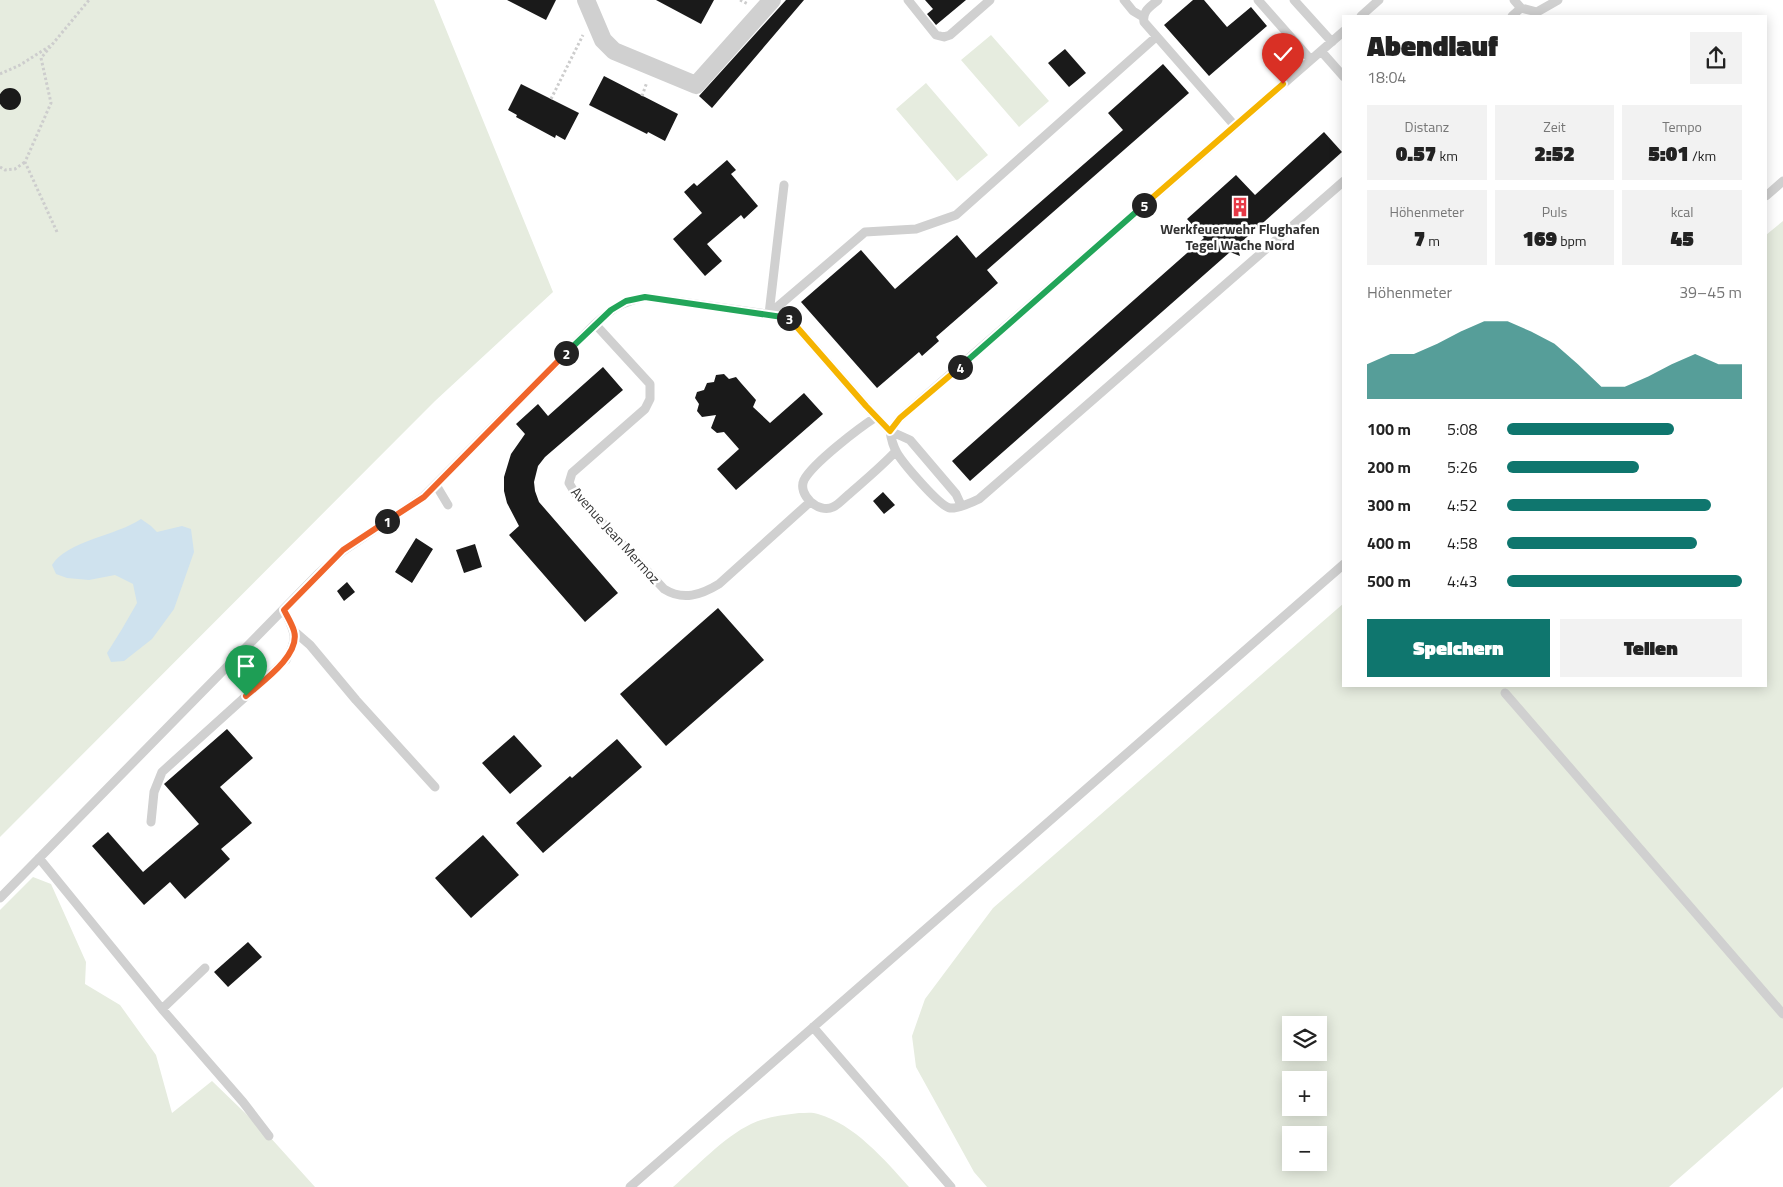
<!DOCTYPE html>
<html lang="de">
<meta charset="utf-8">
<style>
body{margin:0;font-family:"Titillium Web",sans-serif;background:#f2f2f2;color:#222;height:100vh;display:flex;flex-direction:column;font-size:19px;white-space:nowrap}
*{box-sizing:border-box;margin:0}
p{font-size:16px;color:#767676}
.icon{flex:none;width:28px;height:28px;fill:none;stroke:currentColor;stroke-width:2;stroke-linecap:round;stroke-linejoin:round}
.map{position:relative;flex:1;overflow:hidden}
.drawer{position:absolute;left:1342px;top:15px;width:425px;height:672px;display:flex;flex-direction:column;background:#fff;border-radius:0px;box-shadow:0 2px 12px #0003}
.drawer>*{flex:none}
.buttons{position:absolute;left:1282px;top:1016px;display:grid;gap:10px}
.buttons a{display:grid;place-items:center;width:45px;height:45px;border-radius:0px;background:#fff;box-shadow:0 2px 12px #0003;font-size:25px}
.pin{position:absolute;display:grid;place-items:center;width:42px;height:42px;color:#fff;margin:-51px -21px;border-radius:50% 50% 50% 0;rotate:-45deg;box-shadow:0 0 5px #0007}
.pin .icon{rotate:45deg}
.km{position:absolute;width:25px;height:25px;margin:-12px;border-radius:50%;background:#222;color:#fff;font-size:14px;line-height:25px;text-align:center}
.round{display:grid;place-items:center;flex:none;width:52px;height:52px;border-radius:0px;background:#f2f2f2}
.overview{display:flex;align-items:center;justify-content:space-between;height:85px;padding:0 25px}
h1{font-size:28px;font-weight:800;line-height:38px}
.stats{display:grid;grid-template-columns:repeat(3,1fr);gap:8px;height:85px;padding:5px 25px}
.stats div{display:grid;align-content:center;border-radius:0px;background:#f2f2f2;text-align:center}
.stats b{font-size:21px;font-weight:800}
.stats small{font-size:14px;font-weight:400}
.stats p{font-size:14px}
.chart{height:140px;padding:10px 25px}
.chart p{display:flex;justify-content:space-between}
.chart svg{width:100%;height:90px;margin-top:5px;fill:#0f766e;opacity:.7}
.primary-button{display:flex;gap:10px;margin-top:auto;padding:10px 25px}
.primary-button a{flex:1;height:58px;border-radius:0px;background:#0f766e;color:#fff;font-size:20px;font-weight:800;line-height:58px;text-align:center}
.primary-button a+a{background:#f2f2f2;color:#222}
ul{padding:0 25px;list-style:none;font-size:16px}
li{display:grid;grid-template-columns:80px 60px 1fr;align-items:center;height:38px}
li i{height:12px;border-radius:6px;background:#0f766e}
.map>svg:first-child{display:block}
</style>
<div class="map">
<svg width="1783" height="1187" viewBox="0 0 1783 1187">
<rect width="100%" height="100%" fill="#fff"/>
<!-- green -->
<path fill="#e6ecdf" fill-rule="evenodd" d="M0 0H434L553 292 435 401 0 837Z
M991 35 1049 101 1019 127 961 60Z
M926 83 988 155 957 181 896 109Z
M1783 221V1087L1669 1187H987L974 1172 916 1067 912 1036 925 999 993 908 1344 603V686H1766V235ZM1291 1025H1319V1052H1291ZM1291 1080H1319V1108H1291ZM1291 1135H1319V1162H1291Z
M33 877 51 884 86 962 85 984 120 1005 156 1055 172 1113 212 1081 269 1136 315 1187H0V910Z
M799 1113C805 1113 813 1112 818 1114 854 1124 885 1160 909 1187H673C696 1167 724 1137 751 1124 765 1117 783 1115 799 1113Z"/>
<!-- water -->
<path fill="#cfe2ee" d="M141 519 151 526 157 532 182 526 191 529 194 552 174 609 152 639 124 661 111 662 107 653 122 629 137 603 133 584 115 575 89 580 67 578 56 574 52 565C68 540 116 536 141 519Z"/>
<!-- building -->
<path fill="#1a1a1a" d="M507 0H556L546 20Z
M656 0H714L701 24Z
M786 0H804L712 108 699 96Z
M925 0H966L936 25 927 14 933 9Z
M1193 0H1204L1227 27 1251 7 1267 26 1209 76 1164 25Z
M1065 49 1086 73 1069 87 1048 63Z
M1163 64 1189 93 987 270 998 283 936 337 939 341 922 356 919 352 877 388 801 302 861 250 895 289 957 235 976 258 1123 130 1108 113Z
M604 76 678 114 665 141 648 132 647 134 589 105Z
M521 84 579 113 565 140 556 135 555 138 516 117 517 115 508 110Z
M-1 99a11 11 0 1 1 22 0a11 11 0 1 1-22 0Z
M1324 132 1342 152 1237 246 1240 256 1230 252 970 481 952 461 1204 238 1187 219 1236 175 1255 195Z
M727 160 736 170 731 174 758 206 744 219 741 215 707 244 722 261 705 276 673 239 702 213 684 192 694 183 697 186Z
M603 367 623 390 545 457 538 466 534 482 535 491 539 502 618 593 585 622 509 535 519 526 507 503 504 491V477L511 454 525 434 516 424 538 404 548 416Z
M724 374 729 379 736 377 741 383 756 400 753 407 770 423 804 393 823 414 736 490 717 469 739 449 724 432 717 433 711 428 716 415 702 417 697 411 699 404 695 398 697 392 704 390 707 383 714 382 716 375Z
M883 492 895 505 884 514 873 501Z
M416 538 433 549 412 583 395 572Z
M475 544 482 567 464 573 456 550Z
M347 582 355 592 344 601 337 591Z
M718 608 764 660 666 746 620 694Z
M227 729 253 758 220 787 252 823 221 849 230 859 185 899 170 882 144 905 92 846 108 832 143 872 199 824 164 784Z
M514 735 542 766 510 794 482 763Z
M617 739 642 767 543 853 516 823 570 776 572 778Z
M483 835 519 875 471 918 435 878Z
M248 942 262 957 228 987 214 972Z"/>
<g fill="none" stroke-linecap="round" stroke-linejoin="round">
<!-- path -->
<path stroke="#cdcdcd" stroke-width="3" stroke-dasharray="2.5 2.5" stroke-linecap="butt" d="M740 0 748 4
M0 74 20 65 50 46
M642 96 647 82
M551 99 583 35
M0 167 5 170 15 169 25 162
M57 232 25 162 51 103 41 58 89 0"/>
<!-- lane -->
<path stroke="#d0d0d0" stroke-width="9" d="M908 0 936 35 944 37 950 35 990 0
M1124 0 1133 11 1143 17
M1158 0C1150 7 1142 11 1144 22L1235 126
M1258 0 1311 60
M1294 0 1332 42
M1514 0 1521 8
M1361 16 1379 0
M1512 16 1521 8 1537 12 1558 0
M1344 31 900 418 890 431C891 438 893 446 897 453 903 463 939 506 950 508 957 509 973 502 979 499L1344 181
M1321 51 1344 77
M1766 196 1783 181
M769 314 865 232 916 229 956 215 1156 37
M769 314 784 185
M595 324 650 384V399L645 409 572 473 569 483 575 493 664 589C683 601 701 595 719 584L810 502
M876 417C859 428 813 463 804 480 797 495 819 514 833 507 838 505 843 499 848 495 864 481 881 467 896 451
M436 485 448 505
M295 632 310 645 356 700 435 787
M1505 693 1783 1014
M151 822 154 792 162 772 286 660C299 636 295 633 284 610
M39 858 162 1009 243 1102 269 1136
M0 898 319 573 343 551 423 497 595 324C613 308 621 302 645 297L788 317 876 417 890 431 910 440 956 494 961 505
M162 1009 205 968
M813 1027 951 1187
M630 1187 1344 564"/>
<!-- street -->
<path stroke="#d0d0d0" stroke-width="18" d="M586 0 603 40 614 51 696 85 772 0"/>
</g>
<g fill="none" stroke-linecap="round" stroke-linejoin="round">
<defs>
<path id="split-1" d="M246 696C262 682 301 655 294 631 292 624 287 616 284 610L343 550 387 521"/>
<path id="split-2" d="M387 521 424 497 566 353"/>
<path id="split-3" d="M566 353 611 310 626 301 645 297 789 318"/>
<path id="split-4" d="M789 318 866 406 890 431 900 418 960 367"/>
<path id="split-5" d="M960 367 1144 205"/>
<path id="split-6" d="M1144 205 1283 84"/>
</defs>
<!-- split-1 casing -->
<use href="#split-1" stroke="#fff" stroke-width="10"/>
<!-- split-2 casing -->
<use href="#split-2" stroke="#fff" stroke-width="10"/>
<!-- split-3 casing -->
<use href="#split-3" stroke="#fff" stroke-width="10"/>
<!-- split-4 casing -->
<use href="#split-4" stroke="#fff" stroke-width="10"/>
<!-- split-5 casing -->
<use href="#split-5" stroke="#fff" stroke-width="10"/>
<!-- split-6 casing -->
<use href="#split-6" stroke="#fff" stroke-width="10"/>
<!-- split-1 -->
<use href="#split-1" stroke="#f0652b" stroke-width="6"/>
<!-- split-2 -->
<use href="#split-2" stroke="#f0652b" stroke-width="6"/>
<!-- split-3 -->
<use href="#split-3" stroke="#22a559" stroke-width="6"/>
<!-- split-4 -->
<use href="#split-4" stroke="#f5b400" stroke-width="6"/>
<!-- split-5 -->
<use href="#split-5" stroke="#22a559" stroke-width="6"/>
<!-- split-6 -->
<use href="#split-6" stroke="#f5b400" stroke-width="6"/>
</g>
<!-- icons -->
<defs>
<symbol id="building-bare" viewBox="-9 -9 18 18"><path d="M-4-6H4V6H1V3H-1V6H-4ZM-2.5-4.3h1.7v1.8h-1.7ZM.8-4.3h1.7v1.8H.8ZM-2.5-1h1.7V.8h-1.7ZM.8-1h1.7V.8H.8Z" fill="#e63946" stroke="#fff" stroke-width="2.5" paint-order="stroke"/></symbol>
</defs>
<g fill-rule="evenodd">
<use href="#building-bare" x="1226" y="193" width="28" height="28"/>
</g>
<g text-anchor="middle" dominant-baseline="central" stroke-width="5" stroke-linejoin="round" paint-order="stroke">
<!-- poi labels -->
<g font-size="14" font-weight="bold" fill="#333" stroke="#fff">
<text x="1240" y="228">Werkfeuerwehr Flughafen<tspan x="1240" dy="16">Tegel Wache Nord</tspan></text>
</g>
<!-- street labels -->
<g font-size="14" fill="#333" stroke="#fff">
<text transform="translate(616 535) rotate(48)">Avenue Jean Mermoz</text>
</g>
</g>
</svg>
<div class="buttons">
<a><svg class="icon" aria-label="layers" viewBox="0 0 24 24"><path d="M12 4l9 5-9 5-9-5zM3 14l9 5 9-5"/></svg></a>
<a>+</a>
<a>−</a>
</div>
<div class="pin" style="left:246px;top:696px;background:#1e9e55"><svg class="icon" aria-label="arrive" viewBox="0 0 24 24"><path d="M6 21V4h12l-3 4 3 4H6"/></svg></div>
<div class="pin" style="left:1283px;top:84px;background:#d93025"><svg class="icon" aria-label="check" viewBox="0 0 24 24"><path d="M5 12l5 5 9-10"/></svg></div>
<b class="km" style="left:387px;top:521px">1</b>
<b class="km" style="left:566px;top:353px">2</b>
<b class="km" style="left:789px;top:318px">3</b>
<b class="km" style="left:960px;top:367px">4</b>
<b class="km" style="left:1144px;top:205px">5</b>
<section class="drawer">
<div class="overview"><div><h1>Abendlauf</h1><p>18:04</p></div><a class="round"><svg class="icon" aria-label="share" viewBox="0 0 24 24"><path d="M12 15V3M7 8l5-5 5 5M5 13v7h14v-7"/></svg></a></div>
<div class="stats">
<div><p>Distanz</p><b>0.57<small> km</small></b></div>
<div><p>Zeit</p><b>2:52</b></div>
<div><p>Tempo</p><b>5:01<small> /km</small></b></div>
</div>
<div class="stats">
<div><p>Höhenmeter</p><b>7<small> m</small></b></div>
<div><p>Puls</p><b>169<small> bpm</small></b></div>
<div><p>kcal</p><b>45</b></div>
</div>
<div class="chart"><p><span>Höhenmeter</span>39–45 m</p>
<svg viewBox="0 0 160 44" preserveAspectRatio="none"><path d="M0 44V27L10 22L20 22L30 17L40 11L50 6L60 6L70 11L80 17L90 27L100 38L110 38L120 33L130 27L140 22L150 27L160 27V44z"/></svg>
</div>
<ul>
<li><b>100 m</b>5:08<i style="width:71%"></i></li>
<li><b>200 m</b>5:26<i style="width:56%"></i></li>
<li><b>300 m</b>4:52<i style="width:87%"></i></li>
<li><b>400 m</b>4:58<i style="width:81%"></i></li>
<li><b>500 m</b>4:43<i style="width:100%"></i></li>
</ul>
<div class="primary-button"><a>Speichern</a><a>Teilen</a></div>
</section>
</div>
